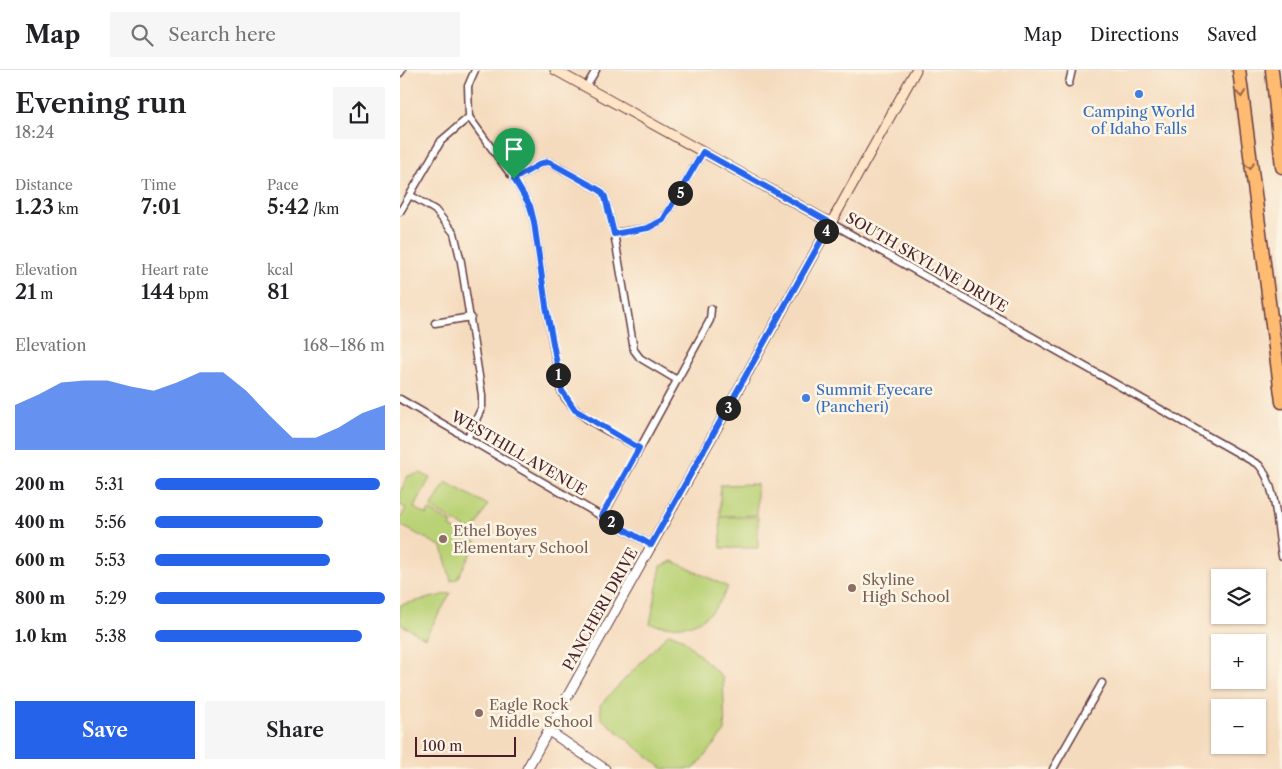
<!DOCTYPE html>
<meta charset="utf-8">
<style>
body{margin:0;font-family:"Libre Caslon Text",serif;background:#f6f6f6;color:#202124;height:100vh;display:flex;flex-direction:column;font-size:19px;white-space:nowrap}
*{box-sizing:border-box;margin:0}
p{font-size:16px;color:#757577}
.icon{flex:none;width:28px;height:28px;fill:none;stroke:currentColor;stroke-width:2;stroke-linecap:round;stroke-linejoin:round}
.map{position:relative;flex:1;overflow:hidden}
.details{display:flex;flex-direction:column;background:#fff;width:400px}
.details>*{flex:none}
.tools{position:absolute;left:811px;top:499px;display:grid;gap:10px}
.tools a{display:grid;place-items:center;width:55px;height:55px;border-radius:0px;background:#fff;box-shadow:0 1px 4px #0004;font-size:25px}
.scale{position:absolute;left:15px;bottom:12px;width:101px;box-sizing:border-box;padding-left:5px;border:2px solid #4a1f2b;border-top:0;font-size:14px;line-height:18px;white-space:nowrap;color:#4a1f2b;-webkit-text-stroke:4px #fcf5e5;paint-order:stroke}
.pin{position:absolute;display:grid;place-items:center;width:42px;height:42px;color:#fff;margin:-51px -21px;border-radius:50% 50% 50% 0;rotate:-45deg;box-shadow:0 0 5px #0007}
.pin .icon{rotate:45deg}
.km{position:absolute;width:25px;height:25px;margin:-12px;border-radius:50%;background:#222;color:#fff;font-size:14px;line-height:25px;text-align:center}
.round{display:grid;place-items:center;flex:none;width:52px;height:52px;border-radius:0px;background:#f6f6f6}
.head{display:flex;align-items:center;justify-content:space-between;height:85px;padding:0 15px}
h1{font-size:28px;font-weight:600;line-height:38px}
.figures{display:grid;grid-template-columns:repeat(3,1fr);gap:8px;height:85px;padding:5px 15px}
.figures div{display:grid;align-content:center}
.figures b{font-size:21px;font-weight:600}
.figures small{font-size:14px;font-weight:400}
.figures p{font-size:14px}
.chart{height:140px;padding:10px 15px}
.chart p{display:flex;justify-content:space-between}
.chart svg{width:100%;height:90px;margin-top:5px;fill:#2563eb;opacity:.7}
.button{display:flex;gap:10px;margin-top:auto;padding:10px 15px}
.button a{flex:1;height:58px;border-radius:0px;background:#2563eb;color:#fff;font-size:20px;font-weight:600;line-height:58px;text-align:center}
.button a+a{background:#f6f6f6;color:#202124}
ul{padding:0 15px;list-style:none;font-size:16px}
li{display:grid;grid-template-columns:80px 60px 1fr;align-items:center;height:38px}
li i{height:12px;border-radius:6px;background:#2563eb}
header{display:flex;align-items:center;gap:30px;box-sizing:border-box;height:70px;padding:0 25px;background:#fff;border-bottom:1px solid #e0e0e0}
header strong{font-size:24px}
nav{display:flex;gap:28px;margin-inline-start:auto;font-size:18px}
.search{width:350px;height:45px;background:#f6f6f6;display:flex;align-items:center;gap:12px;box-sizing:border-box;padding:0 18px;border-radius:0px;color:#757577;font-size:19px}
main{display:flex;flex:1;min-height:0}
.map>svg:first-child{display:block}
</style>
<header>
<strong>Map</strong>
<div class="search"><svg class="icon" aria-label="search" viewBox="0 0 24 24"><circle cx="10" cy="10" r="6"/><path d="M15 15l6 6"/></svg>Search here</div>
<nav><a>Map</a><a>Directions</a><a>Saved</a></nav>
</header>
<main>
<section class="details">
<div class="head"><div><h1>Evening run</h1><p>18:24</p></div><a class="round"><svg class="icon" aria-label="share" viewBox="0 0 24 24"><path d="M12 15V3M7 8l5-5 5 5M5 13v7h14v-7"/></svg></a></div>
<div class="figures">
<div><p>Distance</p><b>1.23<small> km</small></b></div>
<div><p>Time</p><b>7:01</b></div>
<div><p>Pace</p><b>5:42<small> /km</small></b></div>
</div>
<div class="figures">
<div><p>Elevation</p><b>21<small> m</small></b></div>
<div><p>Heart rate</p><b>144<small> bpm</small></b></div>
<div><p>kcal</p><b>81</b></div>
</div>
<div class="chart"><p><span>Elevation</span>168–186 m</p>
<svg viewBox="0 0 160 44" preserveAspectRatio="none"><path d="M0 44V22L10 17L20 11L30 10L40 10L50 13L60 15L70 11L80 6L90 6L100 15L110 27L120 38L130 38L140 33L150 26L160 22V44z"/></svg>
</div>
<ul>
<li><b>200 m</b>5:31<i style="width:98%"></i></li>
<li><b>400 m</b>5:56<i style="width:73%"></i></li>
<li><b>600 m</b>5:53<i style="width:76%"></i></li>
<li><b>800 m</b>5:29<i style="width:100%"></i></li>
<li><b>1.0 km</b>5:38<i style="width:90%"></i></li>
</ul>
<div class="button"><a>Save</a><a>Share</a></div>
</section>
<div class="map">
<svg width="882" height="699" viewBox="0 0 882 699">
<rect width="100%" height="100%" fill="#fcf5e5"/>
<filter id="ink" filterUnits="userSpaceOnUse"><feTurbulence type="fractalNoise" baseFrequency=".02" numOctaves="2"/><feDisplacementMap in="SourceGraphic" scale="10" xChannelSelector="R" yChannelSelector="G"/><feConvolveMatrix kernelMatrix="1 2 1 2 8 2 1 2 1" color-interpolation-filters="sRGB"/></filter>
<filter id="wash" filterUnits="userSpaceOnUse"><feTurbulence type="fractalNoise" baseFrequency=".0096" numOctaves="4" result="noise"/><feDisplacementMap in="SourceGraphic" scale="20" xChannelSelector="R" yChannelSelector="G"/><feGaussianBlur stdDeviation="1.12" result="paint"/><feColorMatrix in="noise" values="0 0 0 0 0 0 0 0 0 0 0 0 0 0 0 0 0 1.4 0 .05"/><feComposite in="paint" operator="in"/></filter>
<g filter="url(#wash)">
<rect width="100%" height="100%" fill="#f5dbbe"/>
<!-- green -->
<path fill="#bad276" stroke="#827850" d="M21 403 30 408 14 438 27 445 29 440 52 453 50 457 77 472 57 509 51 511 42 477 0 455V449L6 438 0 435V422L8 406Z
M46 412 88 435 73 462 31 438Z
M357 414V445L320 446V415Z
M320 447H358V478H321Z
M273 491 328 517C310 554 289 561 250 554L261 496Z
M51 523 25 568 0 554V535Z
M269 563 282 568 323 608 325 661 294 699H263L201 648 200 635Z"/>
</g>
<g filter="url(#ink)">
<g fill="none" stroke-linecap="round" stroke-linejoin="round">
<defs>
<path id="minor" d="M0 3 2 0
M669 13 672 0
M186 17 196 0
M69 47 114 109 130 136 134 152 146 236 161 321C175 349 213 363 239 378
M114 109 142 93 149 92 201 121 205 127 214 163 234 280 240 288 277 310
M10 125 35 140 54 163 61 192 82 325V337L68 367
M0 142 41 71 69 47 68 16 75 0
M431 153 859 395C877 415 877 460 882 486
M214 163 248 158 263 150 303 82
M35 253 71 247
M0 329 251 475
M203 446 310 250 311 239
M653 699 702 613"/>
<path id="tertiary" d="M149 661 205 699
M127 699 431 153"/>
<path id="secondary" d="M155 0 431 153 516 0"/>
<path id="motorway" d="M839 0 882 332
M872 0 882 97"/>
</defs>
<!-- minor casing -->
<use href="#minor" stroke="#643b41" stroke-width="9"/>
<!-- tertiary casing -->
<use href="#tertiary" stroke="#643b41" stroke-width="11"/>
<!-- secondary casing -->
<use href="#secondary" stroke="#643b41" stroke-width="11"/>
<!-- motorway casing -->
<use href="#motorway" stroke="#643b41" stroke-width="15"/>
<!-- minor -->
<use href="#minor" stroke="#fff" stroke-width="6"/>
<!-- tertiary -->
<use href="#tertiary" stroke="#fff" stroke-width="9"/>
<!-- secondary -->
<use href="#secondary" stroke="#ffe4c6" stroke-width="9"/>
<!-- motorway -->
<use href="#motorway" stroke="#febb71" stroke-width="12"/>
</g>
<!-- one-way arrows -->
<defs><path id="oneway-chevron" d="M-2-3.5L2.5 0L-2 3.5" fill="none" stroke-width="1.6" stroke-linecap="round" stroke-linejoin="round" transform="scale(1.25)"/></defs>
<g stroke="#9b654a">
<use href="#oneway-chevron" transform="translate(841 24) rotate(84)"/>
<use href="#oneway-chevron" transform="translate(850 96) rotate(82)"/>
</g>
</g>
<g fill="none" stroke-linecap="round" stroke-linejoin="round" filter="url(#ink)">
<defs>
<path id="route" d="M303 82 431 153 251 475 202 446 239 378 175 340 162 321 146 236 134 152 130 136 114 109 142 93 149 92 201 121 205 127 214 164 248 158 263 150Z"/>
</defs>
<!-- route casing -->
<use href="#route" stroke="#fff" stroke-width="10"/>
<!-- route -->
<use href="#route" stroke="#2563eb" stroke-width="6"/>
</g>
<!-- markers -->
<g fill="#3f7fe0" stroke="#fcf5e5" stroke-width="2">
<circle cx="739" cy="24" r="5"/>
<circle cx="406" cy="328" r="5"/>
</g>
<g fill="#8d6e63" stroke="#fcf5e5" stroke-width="2">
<circle cx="43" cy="469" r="5"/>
<circle cx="452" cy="518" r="5"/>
<circle cx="79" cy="643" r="5"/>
</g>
<g text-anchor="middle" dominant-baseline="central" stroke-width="5" stroke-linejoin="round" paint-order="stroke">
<!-- shop labels -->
<g font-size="15" fill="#366cbe" stroke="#fcf5e5">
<text x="739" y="41">Camping World<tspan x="739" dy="17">of Idaho Falls</tspan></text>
<text x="416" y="319" text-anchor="start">Summit Eyecare<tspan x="416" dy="17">(Pancheri)</tspan></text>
</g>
<!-- street labels -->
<g font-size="15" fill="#4a1f2b" stroke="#fcf5e5">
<text transform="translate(527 192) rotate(30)">SOUTH SKYLINE DRIVE</text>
<text transform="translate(119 383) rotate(30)">WESTHILL AVENUE</text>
<text transform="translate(200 539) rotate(-61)">PANCHERI DRIVE</text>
</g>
<!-- education labels -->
<g font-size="15" fill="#785e54" stroke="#fcf5e5" text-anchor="start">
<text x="53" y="460">Ethel Boyes<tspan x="53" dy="17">Elementary School</tspan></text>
<text x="462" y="509">Skyline<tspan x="462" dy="17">High School</tspan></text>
<text x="89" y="634">Eagle Rock<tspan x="89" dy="17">Middle School</tspan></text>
</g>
</g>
</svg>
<div class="tools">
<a><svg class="icon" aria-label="layers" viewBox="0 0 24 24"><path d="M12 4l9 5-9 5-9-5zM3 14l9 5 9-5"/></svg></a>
<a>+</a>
<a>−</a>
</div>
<div class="scale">100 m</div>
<div class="pin" style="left:114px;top:109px;background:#1e9e55"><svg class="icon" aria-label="arrive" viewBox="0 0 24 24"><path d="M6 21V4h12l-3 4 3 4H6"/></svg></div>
<b class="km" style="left:158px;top:305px">1</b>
<b class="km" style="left:211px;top:452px">2</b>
<b class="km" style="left:328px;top:338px">3</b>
<b class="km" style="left:426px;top:161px">4</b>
<b class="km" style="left:280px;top:123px">5</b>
</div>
</main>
